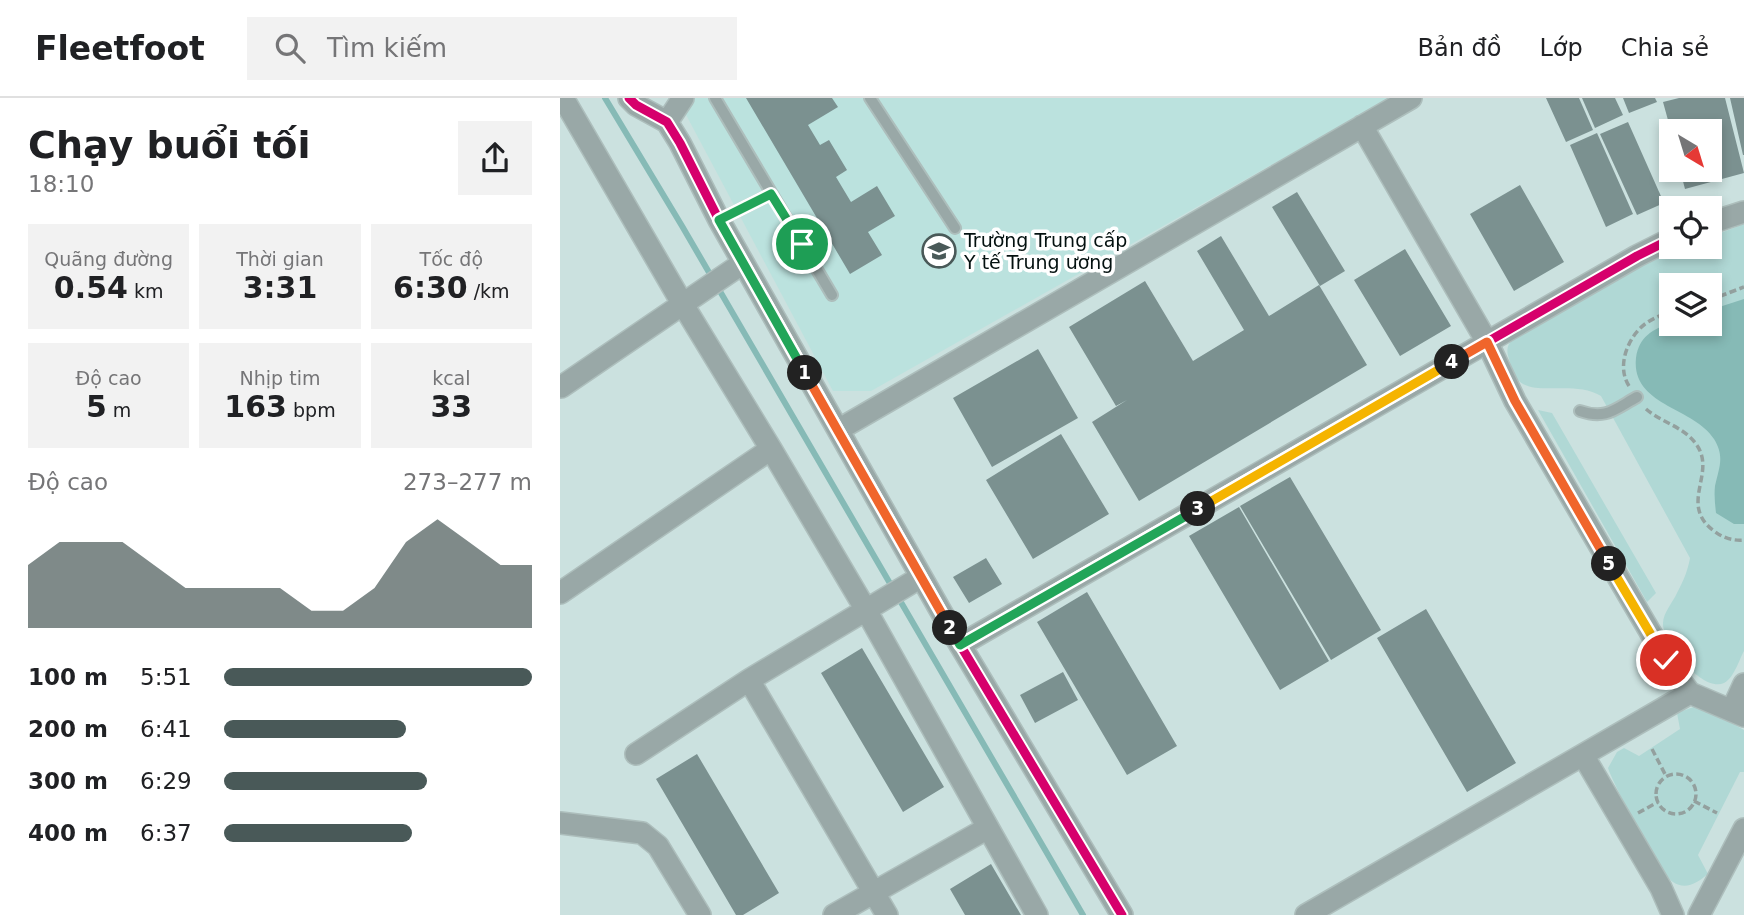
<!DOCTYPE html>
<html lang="vi">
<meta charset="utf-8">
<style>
body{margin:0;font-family:"DejaVu Sans",sans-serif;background:#f2f2f2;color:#202124;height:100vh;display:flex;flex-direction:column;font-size:26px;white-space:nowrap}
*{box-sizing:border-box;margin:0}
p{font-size:23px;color:#757577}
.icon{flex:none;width:38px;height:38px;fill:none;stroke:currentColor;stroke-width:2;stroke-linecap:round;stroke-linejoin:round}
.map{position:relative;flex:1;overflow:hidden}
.panel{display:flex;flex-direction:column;background:#fff;width:560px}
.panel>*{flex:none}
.needle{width:46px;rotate:142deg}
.buttons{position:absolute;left:1099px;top:21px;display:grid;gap:14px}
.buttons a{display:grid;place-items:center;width:63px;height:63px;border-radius:0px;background:#fff;box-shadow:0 4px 10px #0003;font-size:35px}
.pin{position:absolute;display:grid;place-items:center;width:60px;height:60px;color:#fff;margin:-30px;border:4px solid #fff;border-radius:50%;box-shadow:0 2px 7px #0007}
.km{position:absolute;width:35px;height:35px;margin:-18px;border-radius:50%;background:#222;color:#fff;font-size:19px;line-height:35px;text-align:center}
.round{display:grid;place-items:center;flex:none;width:74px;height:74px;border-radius:0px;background:#f2f2f2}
.overview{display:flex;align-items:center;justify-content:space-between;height:119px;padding:0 28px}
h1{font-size:38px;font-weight:700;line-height:52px}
.metrics{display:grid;grid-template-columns:repeat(3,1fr);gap:10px;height:119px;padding:7px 28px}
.metrics div{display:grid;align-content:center;border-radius:0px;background:#f2f2f2;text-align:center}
.metrics b{font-size:30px;font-weight:700}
.metrics small{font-size:19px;font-weight:400}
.metrics p{font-size:19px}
.chart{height:196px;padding:14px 28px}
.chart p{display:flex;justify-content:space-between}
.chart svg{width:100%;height:126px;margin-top:7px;fill:#495958;opacity:.7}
ul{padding:0 28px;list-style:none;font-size:23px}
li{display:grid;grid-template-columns:112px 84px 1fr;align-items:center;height:52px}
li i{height:18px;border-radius:9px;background:#495958}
header{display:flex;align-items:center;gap:42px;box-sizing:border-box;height:98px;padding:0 35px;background:#fff;border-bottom:2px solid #e0e0e0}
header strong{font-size:33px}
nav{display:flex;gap:38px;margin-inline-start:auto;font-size:24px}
.search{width:490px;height:63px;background:#f2f2f2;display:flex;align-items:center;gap:18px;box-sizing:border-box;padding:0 24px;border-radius:0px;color:#757577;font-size:26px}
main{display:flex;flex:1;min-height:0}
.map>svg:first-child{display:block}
</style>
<header>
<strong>Fleetfoot</strong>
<div class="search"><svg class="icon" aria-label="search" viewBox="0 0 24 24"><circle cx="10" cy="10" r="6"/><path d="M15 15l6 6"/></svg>Tìm kiếm</div>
<nav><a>Bản đồ</a><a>Lớp</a><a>Chia sẻ</a></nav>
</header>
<main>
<section class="panel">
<div class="overview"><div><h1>Chạy buổi tối</h1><p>18:10</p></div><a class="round"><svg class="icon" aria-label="share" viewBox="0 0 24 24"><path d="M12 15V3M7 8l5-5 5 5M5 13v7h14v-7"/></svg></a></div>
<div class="metrics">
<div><p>Quãng đường</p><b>0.54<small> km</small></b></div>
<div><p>Thời gian</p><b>3:31</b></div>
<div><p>Tốc độ</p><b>6:30<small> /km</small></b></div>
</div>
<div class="metrics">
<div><p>Độ cao</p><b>5<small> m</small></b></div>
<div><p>Nhịp tim</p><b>163<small> bpm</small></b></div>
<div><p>kcal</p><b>33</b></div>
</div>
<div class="chart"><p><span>Độ cao</span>273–277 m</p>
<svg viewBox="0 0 160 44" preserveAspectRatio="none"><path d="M0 44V22L10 14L20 14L30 14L40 22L50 30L60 30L70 30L80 30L90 38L100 38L110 30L120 14L130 6L140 14L150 22L160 22V44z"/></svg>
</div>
<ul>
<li><b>100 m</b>5:51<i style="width:100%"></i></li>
<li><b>200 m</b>6:41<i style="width:59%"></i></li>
<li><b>300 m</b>6:29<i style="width:66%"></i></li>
<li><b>400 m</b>6:37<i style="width:61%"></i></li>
</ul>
</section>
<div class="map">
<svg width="1184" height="817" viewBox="0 0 1184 817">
<rect width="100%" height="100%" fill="#cbe1df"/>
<!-- built -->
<path fill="#bbe2de" d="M129 0H830L311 293H273L124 13Z"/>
<!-- green -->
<path fill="#b0d8d5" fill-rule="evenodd" d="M1184 126V553C1179 562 1174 580 1164 585 1142 595 1102 543 1103 525 1103 515 1113 504 1117 495 1123 484 1128 472 1130 460L1041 298C1013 281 973 300 957 281 953 276 951 267 949 261 946 252 947 247 953 241L1078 169 1128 149H1150V139ZM1111 187H1150V226H1111Z
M978 312 992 315 1096 495 1087 504Z
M1139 607 1184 632V674H1180L1138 757 1148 776C1138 784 1126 793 1113 784 1100 775 1054 688 1048 670L1057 654 1064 650 1079 658 1120 631 1117 615Z"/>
<!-- water -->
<path fill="#86bab6" d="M1184 201V426H1174L1156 415C1155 406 1154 397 1155 388 1159 369 1165 359 1154 341 1134 309 1071 308 1076 260 1079 238 1093 232 1111 224V226H1150V212Z"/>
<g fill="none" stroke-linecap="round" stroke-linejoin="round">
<!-- stream -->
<path stroke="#86bab6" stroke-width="6" d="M45 0 122 128 523 817"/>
</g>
<!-- building -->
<path fill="#7b9190" d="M186 0H272L278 9 248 27 260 47 269 42 287 72 276 79 291 104 317 88 335 118 308 134 322 157 290 176Z
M986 0H1019L1033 32 1006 44Z
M1022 0H1055L1063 17 1035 30Z
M1063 0H1095L1097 4 1069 15Z
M1119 0H1165L1184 75 1125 91 1120 72H1150V33H1111L1103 4Z
M1170 0H1184V57H1183Z
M1068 24 1104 105 1077 117 1040 36Z
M1037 35 1073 116 1046 129 1010 47Z
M960 87 1004 164 954 193 910 116Z
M737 94 785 173 760 188 712 109Z
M661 138 709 218 759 187 807 267 579 403 532 324 567 302 556 308 509 229 585 183 633 263 684 232 637 153Z
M845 151 891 228 840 258 794 182Z
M478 251 518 320 432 369 393 300Z
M501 336 549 416 473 461 426 382Z
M730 379 821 532 771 562 680 408Z
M679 409 769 563 720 592 629 438Z
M426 460 442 486 409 505 393 479Z
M527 494 617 648 567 677 477 524Z
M866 511 956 665 907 694 817 540Z
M302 550 384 689 343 714 261 575Z
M503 574 518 602 475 625 460 597Z
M137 656 219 795 183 817H176L96 681Z
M431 766 438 778 461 817H405L390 791Z"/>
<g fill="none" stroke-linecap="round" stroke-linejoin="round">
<defs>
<path id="lane" d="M155 0 272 197
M310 0 395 130
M159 122 211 96
M1020 313C1046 322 1055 311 1077 299"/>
<path id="street" d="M3 0 122 205 211 351 306 512 477 817
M69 0 76 7 107 24 120 45 159 122 396 540 562 817
M107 24 123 0
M802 28 927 244 955 303 1113 573 1130 595 1184 618
M1150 125 1184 114
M1 289 183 165
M278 332 851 0
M0 495 211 351
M400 547 1077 158 1111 141
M189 582 327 817
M1172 612 1184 586
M76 656 189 582 361 479
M1023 657 1101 790 1113 817
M0 725 82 735 98 748 140 817
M274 817 426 731
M746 817 1130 595
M1139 817 1184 731"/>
</defs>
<!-- lane casing -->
<use href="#lane" stroke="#adbebc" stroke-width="14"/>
<!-- street casing -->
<use href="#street" stroke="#adbebc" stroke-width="24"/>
<!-- path -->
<path stroke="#93a09e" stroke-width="3.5" stroke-dasharray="7 3.5" stroke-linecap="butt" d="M1150 202 1184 189
M1069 288C1056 268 1068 239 1085 226 1093 220 1102 217 1111 213
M1086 311C1102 325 1126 329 1138 349 1155 377 1119 407 1154 433 1163 440 1173 443 1184 442
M1092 651 1106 678
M1096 696a20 20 0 1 1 40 0a20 20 0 1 1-40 0Z
M1134 703 1157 715
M1078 715 1098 704"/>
<!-- lane -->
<use href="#lane" stroke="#99a8a7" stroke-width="10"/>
<!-- street -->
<use href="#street" stroke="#99a8a7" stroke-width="21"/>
<defs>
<path id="cycleway" d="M69 0 76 7 107 24 120 45 159 122 396 540 562 817
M400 547 1077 158 1111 141"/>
</defs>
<!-- cycleway casing -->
<use href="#cycleway" stroke="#fff" stroke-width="13"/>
<!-- cycleway -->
<use href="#cycleway" stroke="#d6006c" stroke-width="9"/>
</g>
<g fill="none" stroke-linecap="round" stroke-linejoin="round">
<defs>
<path id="split-1" d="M242 146 211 96 159 122 245 275"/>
<path id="split-2" d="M245 275 390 530"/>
<path id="split-3" d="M390 530 400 547 638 411"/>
<path id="split-4" d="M638 411 892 264"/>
<path id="split-5" d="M892 264 927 244 955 303 1049 466"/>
<path id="split-6" d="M1049 466 1106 562"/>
</defs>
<!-- split-1 casing -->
<use href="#split-1" stroke="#fff" stroke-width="14"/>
<!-- split-2 casing -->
<use href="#split-2" stroke="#fff" stroke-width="14"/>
<!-- split-3 casing -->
<use href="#split-3" stroke="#fff" stroke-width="14"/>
<!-- split-4 casing -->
<use href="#split-4" stroke="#fff" stroke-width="14"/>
<!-- split-5 casing -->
<use href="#split-5" stroke="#fff" stroke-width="14"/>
<!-- split-6 casing -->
<use href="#split-6" stroke="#fff" stroke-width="14"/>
<!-- split-1 -->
<use href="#split-1" stroke="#22a559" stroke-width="9"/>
<!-- split-2 -->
<use href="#split-2" stroke="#f0652b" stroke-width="9"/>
<!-- split-3 -->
<use href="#split-3" stroke="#22a559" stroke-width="9"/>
<!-- split-4 -->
<use href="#split-4" stroke="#f5b400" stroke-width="9"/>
<!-- split-5 -->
<use href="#split-5" stroke="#f0652b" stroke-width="9"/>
<!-- split-6 -->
<use href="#split-6" stroke="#f5b400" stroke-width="9"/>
</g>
<!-- icons -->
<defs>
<symbol id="university-ring" viewBox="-11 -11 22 22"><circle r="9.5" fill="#fff" stroke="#495958" stroke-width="1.5"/><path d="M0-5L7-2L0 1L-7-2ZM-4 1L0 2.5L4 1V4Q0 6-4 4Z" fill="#495958"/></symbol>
</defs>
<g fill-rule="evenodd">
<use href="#university-ring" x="360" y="134" width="38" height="38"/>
</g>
<g text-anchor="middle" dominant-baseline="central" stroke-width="7" stroke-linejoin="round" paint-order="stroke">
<!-- poi labels -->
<g font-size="19" fill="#03100f" stroke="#fff" text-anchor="start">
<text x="404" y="142">Trường Trung cấp<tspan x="404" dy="22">Y tế Trung ương</tspan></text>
</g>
</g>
</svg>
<div class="buttons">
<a><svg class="needle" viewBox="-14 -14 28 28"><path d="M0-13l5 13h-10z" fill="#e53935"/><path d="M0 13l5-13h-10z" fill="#757577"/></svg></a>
<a><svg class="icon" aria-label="locate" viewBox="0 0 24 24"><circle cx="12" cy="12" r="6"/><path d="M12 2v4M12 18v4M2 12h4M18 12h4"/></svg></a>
<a><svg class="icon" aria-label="layers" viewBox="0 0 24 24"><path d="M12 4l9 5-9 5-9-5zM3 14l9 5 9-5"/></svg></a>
</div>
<div class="pin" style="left:242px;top:146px;background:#1e9e55"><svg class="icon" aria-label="arrive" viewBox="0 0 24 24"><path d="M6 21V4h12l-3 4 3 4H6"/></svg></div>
<div class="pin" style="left:1106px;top:562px;background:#d93025"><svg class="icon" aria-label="check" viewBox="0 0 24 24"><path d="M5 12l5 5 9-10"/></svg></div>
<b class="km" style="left:245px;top:275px">1</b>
<b class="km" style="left:390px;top:530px">2</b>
<b class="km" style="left:638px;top:411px">3</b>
<b class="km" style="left:892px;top:264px">4</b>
<b class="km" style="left:1049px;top:466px">5</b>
</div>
</main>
